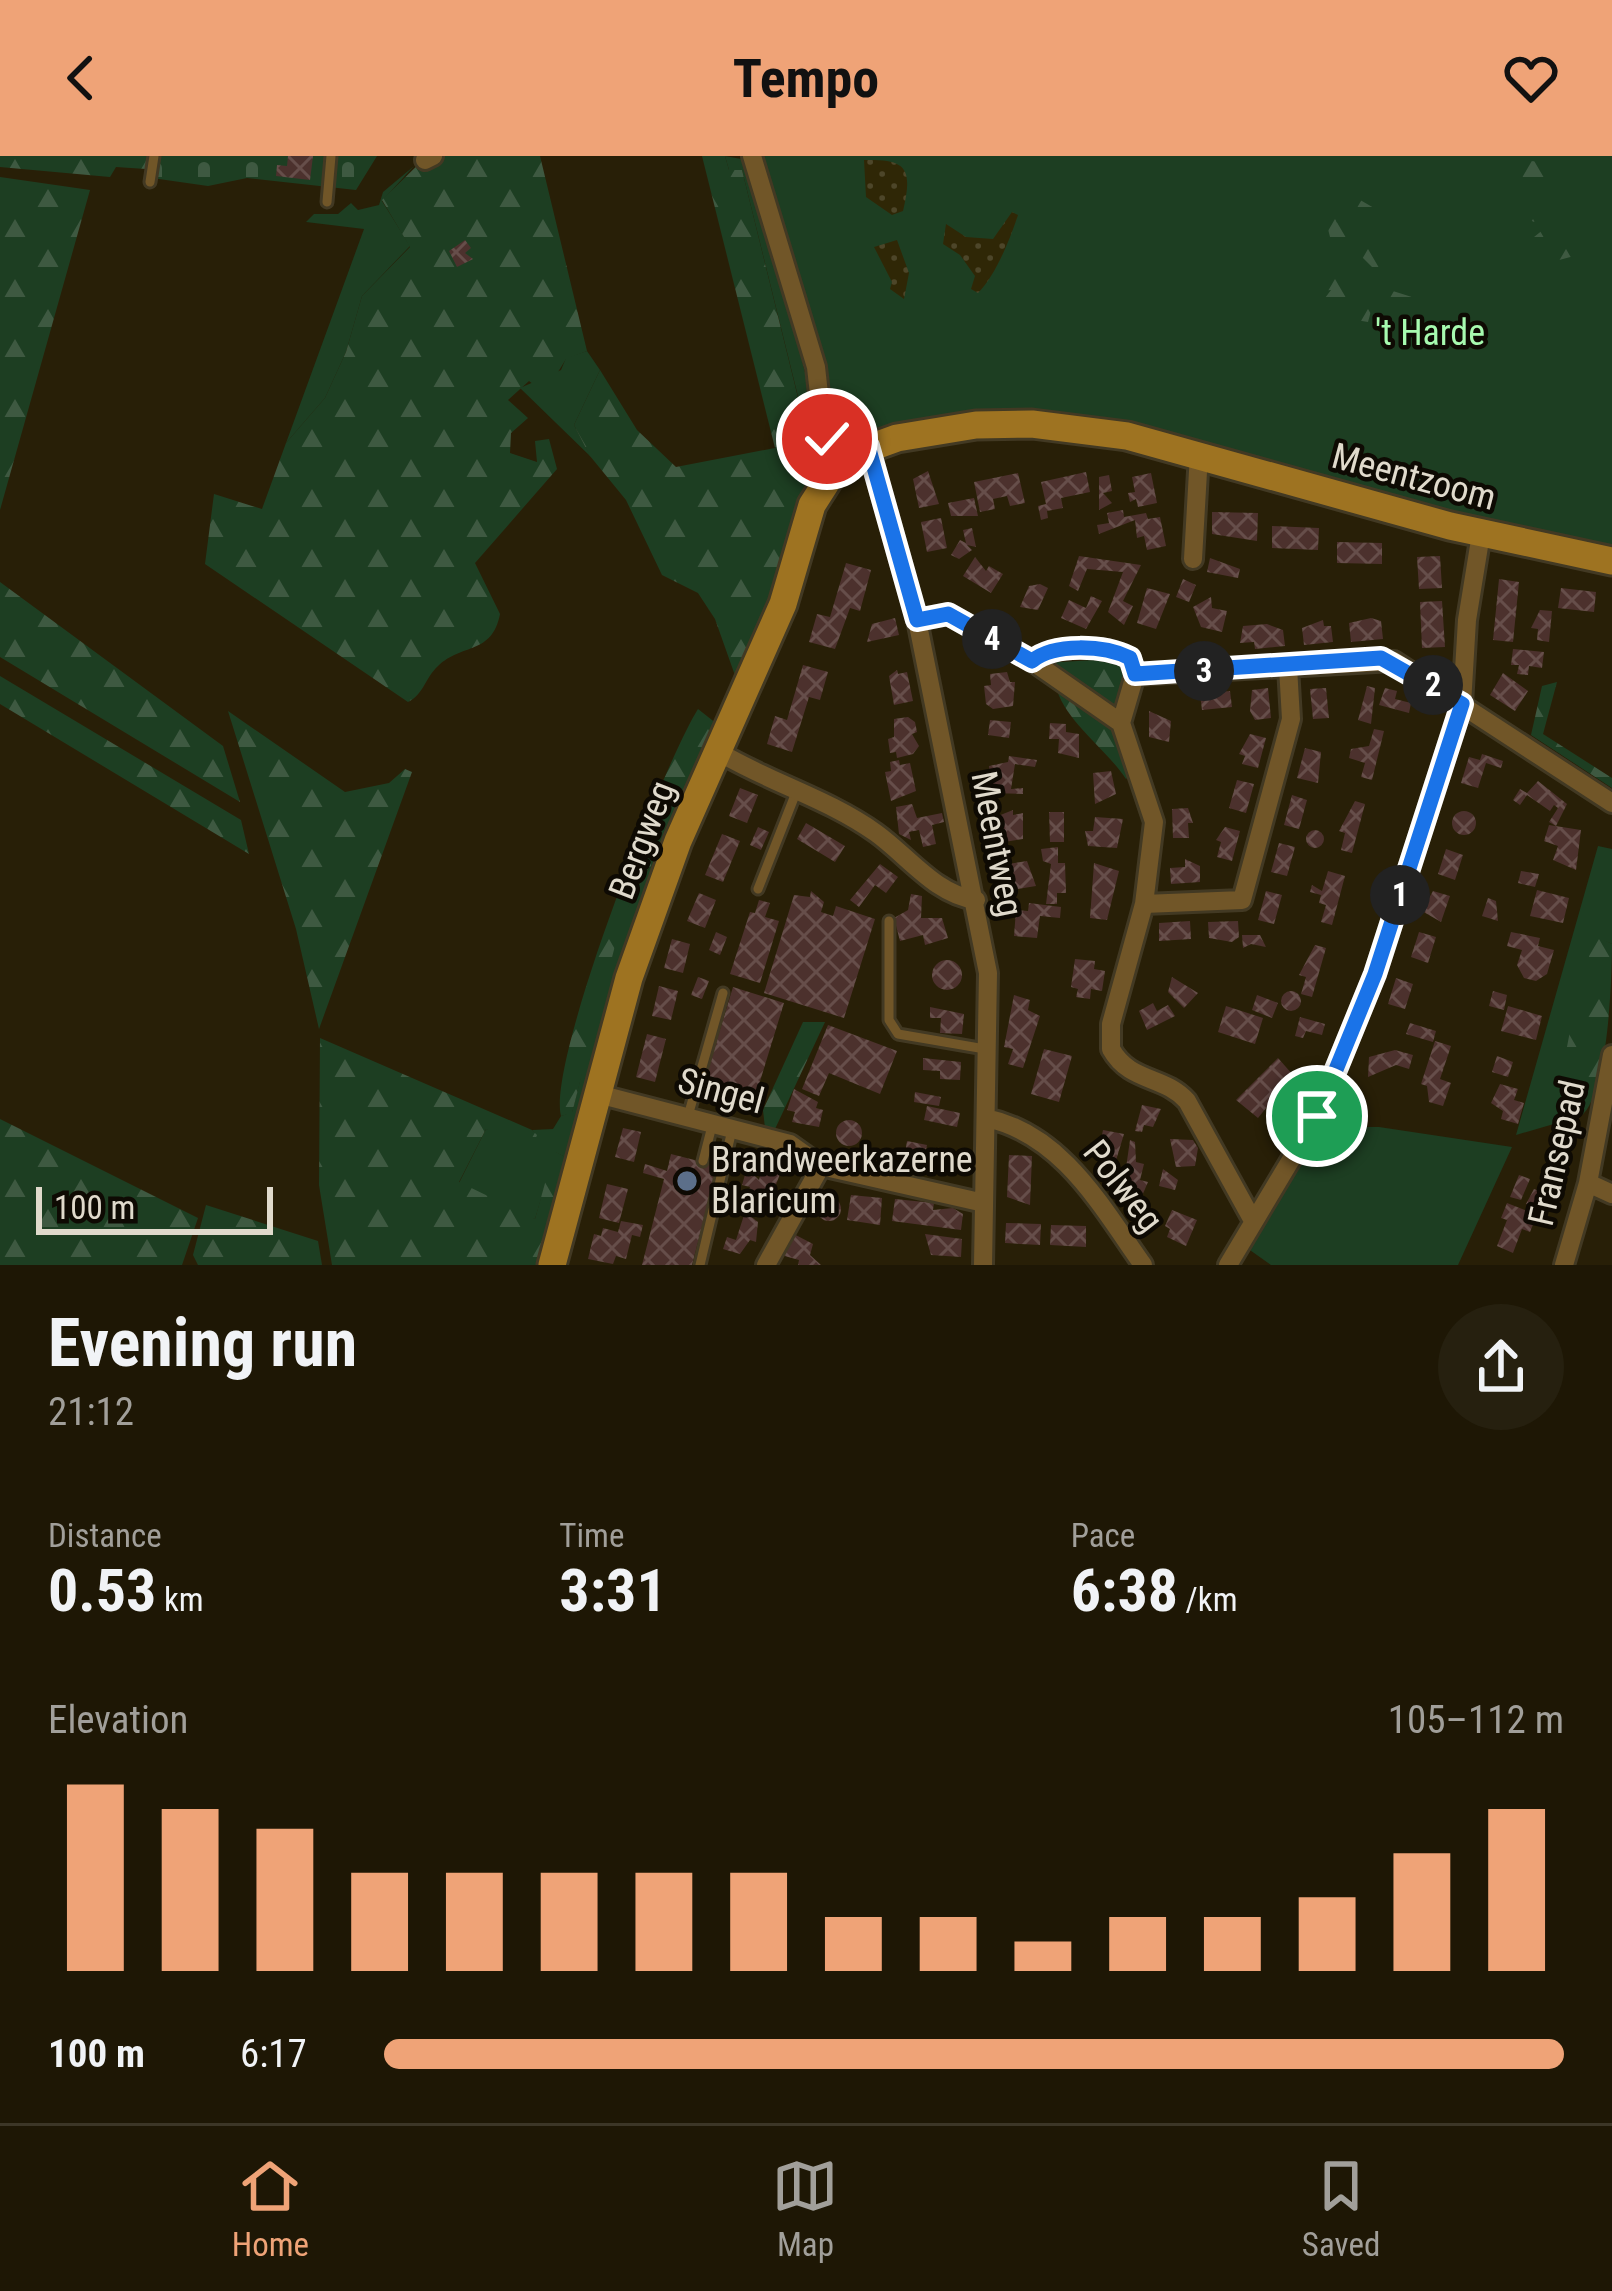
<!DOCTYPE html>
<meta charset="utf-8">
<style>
body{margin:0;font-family:"Roboto Condensed",sans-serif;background:#26200f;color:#f1f3f6;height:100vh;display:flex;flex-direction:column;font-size:45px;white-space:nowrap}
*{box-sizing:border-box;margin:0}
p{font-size:39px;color:#a19f9a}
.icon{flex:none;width:66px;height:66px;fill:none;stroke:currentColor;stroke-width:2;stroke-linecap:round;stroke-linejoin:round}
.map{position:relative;height:1109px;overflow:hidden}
.sheet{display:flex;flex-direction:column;background:#1e1705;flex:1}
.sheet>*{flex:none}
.scale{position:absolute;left:36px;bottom:30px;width:237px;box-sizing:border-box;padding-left:12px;border:6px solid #e0dacc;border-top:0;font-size:33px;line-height:42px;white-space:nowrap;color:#e0dacc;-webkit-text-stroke:9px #0e0a03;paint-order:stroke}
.pin{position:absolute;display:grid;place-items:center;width:102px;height:102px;color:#fff;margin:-51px;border:6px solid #fff;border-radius:50%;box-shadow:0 3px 12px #0007}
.km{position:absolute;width:60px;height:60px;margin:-30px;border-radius:50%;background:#222;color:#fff;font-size:33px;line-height:60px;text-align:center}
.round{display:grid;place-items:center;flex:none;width:126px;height:126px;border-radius:63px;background:#26200f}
.head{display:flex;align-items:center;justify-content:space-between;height:204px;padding:0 48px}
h1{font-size:66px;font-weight:700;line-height:90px}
.metrics{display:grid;grid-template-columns:repeat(3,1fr);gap:18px;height:204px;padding:12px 48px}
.metrics div{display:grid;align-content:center}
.metrics b{font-size:60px;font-weight:700}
.metrics small{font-size:33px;font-weight:400}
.metrics p{font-size:33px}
.chart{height:336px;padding:24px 48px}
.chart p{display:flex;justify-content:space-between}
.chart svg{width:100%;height:216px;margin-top:12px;stroke:#efa377;stroke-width:6}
ul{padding:0 48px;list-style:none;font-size:39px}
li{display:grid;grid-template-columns:192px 144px 1fr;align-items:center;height:90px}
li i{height:30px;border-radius:15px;background:#efa377}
header{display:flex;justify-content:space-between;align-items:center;height:156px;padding:0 48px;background:#efa377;color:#111;font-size:54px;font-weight:700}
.tab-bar{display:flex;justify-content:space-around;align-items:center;height:168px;border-top:3px solid #3c3627;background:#1e1705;font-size:33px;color:#a19f9a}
.tab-bar a{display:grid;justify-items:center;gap:6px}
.tab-bar .selected{color:#efa377}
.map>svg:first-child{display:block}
</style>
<header><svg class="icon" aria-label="back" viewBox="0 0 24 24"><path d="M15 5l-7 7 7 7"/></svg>Tempo<svg class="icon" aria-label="heart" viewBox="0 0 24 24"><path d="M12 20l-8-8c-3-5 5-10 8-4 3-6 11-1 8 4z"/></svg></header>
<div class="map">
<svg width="1612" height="1109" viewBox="0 0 1612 1109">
<defs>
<pattern id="forest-firs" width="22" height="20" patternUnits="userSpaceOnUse" patternTransform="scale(3)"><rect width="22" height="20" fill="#1d3e22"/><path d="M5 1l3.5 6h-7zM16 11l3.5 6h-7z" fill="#3e5941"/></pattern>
<pattern id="sand-dots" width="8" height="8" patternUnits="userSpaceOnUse" patternTransform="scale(3)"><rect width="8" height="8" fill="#2f2706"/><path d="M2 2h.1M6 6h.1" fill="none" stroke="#4d4629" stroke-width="1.8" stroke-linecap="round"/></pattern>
<pattern id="cemetery-stones" width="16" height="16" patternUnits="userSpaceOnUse" patternTransform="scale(3)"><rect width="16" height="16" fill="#1d3e22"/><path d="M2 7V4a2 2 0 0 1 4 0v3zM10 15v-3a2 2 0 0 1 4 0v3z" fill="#3e5941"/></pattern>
<pattern id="building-cross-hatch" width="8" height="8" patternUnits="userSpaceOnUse" patternTransform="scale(3)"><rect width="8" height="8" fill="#4c312d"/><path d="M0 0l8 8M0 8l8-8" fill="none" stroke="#664e4a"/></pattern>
</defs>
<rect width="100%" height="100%" fill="#281f07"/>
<!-- green -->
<path fill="#1d3e22" d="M725 0 747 4C776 104 803 203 826 303L816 313 742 14H729Z
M758 0H1612V397L1112 272 852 288 830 269Z
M414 10 382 45 410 90 362 140 346 196 325 242 286 287 364 73 306 66 314 58H338L351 47 358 54 379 49 383 36Z
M587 195 600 214 574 269 591 301 520 232 561 214 566 202Z
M1598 690 1612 693V788L1589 778 1603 842 1568 945 1581 960 1516 979Z
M655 705 575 1006 555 996 535 1063 527 1061 459 1027 486 973 536 979 532 974 553 973 561 960 572 956C592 884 608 762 655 705Z
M1319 971H1379L1512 991 1458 1109H1271L1247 1092Z"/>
<!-- forest -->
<path fill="url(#forest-firs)" d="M0 0H148L146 13 116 11 110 21 0 11Z
M427 0H540L587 195 566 203 545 237 529 225 508 244 528 262 511 277 510 297 537 306 535 285 549 283 557 313 475 407 500 458C492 499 462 487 438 510 425 522 424 538 408 546L205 408 214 338 262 353 286 287 325 242 346 196 362 140 410 91 382 44Z
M702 0H725L729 14H742L817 319 737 525 715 463 698 437 662 419 626 344 590 300 574 269 600 214 637 274 676 311 775 292Z
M1529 5 1549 6 1548 31 1556 41 1534 66 1528 63 1531 47 1521 23Z
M0 21 90 34 0 354Z
M1336 30 1374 52 1373 64 1356 79 1355 92 1382 83 1394 94 1400 117 1375 114 1356 95 1354 102 1333 93 1325 61 1334 58 1337 67 1346 57 1339 44 1328 41 1329 32Z
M1577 52 1586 75 1578 99 1544 108 1534 95V81L1549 69H1560Z
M1326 112 1333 123 1339 118 1415 142 1389 154 1377 133 1368 166 1326 159 1322 146 1331 134 1321 135 1317 127Z
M0 426 223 590 240 646 0 501Z
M1127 502 1126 546 1105 552 1045 507Z
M0 520 241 664 249 698 0 548Z
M1557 526 1543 578 1612 622V632L1531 579 1542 530Z
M1055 528 1121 573 1137 613 1126 623C1103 589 1064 565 1055 528Z
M698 553 717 568 655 705 638 726 617 782 572 957 561 960C547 905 663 609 698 553Z
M228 555 345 636 389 627 405 613 412 616 319 873 296 773Z
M1589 776 1612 788C1612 824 1608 939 1581 960L1568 945 1574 926 1562 917 1575 849 1602 842 1589 829Z
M803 866H825L775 973 765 972 763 954Z
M320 882 532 974 537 979 532 992 486 973 459 1026 535 1063 554 995 571 1004 544 1109H332L319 1029Z
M0 963 198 1062 182 1109H0Z
M206 1049 318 1085 322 1109H198L193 1099Z"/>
<!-- sand -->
<path fill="url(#sand-dots)" d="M864 4C907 3 913 12 903 55L892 59 866 41Z
M1012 56 1018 59C1010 83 996 119 978 137L971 133 975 120 960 99 943 88 946 68 966 81 993 83Z
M897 84 909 117 904 143 890 133 892 126 874 91Z"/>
<!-- cemetery -->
<path fill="url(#cemetery-stones)" d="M148 0H377L356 34 247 22 208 30 145 21Z"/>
<!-- building -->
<path fill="url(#building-cross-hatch)" d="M288 0H313L310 24 276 20 277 9 287 10Z
M465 84 471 92 465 97 473 103 457 111 449 95Z
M928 315 939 348 919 352 913 323Z
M1086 316 1090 336 1061 342 1063 352 1047 355 1048 362 1041 364 1038 350 1046 348 1041 326Z
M1018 317 1025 347 1010 350 1007 340 993 343 995 353 980 356 974 326Z
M1151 317 1157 347 1138 351 1136 343 1130 346 1128 337 1135 336 1132 321Z
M1109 319 1112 335 1103 337 1112 347 1099 354V321Z
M974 342 978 360H951L948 347Z
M1123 354 1124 361 1146 357 1148 363 1160 361 1166 390 1147 394 1144 380 1137 382 1135 364 1099 378 1097 369 1109 367 1107 357Z
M1212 356 1258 357 1257 385 1212 378Z
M941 362 947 392 927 396 921 366Z
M1272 370 1319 372 1318 394 1272 392Z
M972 372 976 391 967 389 972 394 959 403 951 399 960 384 966 387 963 374Z
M1337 386 1382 387V408L1337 407Z
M1079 400 1141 409 1123 445 1133 450 1124 469 1108 456 1123 416 1087 413 1078 435 1069 430Z
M1440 400 1442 432 1419 433 1417 401Z
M975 401 986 415 989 410 1003 418 991 437 963 420Z
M1210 402 1240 413 1238 422 1207 416Z
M846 407 871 414 860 455 850 452 835 493 809 486 817 458 830 461Z
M1183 423 1196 429 1189 446 1176 441Z
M1499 423 1519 426 1513 486 1493 484Z
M1040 428 1048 432 1038 454 1020 451 1029 430Z
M1147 432 1170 438 1156 473 1137 467Z
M1561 432 1596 436 1594 456 1558 452Z
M1091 440 1102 445 1086 473 1061 462 1069 444 1086 452Z
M1211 441 1212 452 1227 455 1222 476 1201 471 1193 451Z
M1442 445 1445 491 1422 492 1420 446Z
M1540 454 1552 455 1549 486 1537 484 1538 473 1531 472Z
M895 462 899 479 867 486 872 468Z
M1371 462 1381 465 1383 483 1351 486 1349 467Z
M1323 464 1324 470H1331L1333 486 1304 489 1302 472Z
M1243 470 1267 468 1283 474 1285 490 1255 493 1254 486 1240 487Z
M1513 493 1544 496 1542 512 1529 510 1528 519 1517 518 1519 509H1511Z
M803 509 828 516 820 544 809 541 792 596 767 588 775 560 787 564Z
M897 514 898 518 907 516 913 545 894 549 889 520Z
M1007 516 1010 526H1015L1013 550 993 553 986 548 984 530 991 529 990 518Z
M1503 517 1528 535 1515 555 1490 539Z
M1367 530 1375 532 1371 568 1358 564Z
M1268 532 1271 562 1255 564 1250 555 1252 534Z
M1326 532 1329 562 1313 563 1310 533Z
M1385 532 1397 535 1395 543 1411 547 1409 557 1379 549Z
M1230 535 1232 551 1202 554 1200 538Z
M1149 555 1171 565 1169 586 1149 581Z
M908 561 915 566 917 576 912 578 919 590 913 598 897 602 896 596 890 597 888 583 894 581V563Z
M990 564 1011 566 1009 582 988 579Z
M1050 567 1066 568V576L1079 578V602L1058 597 1059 583H1049Z
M1374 573 1384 575 1372 624 1361 621 1365 607 1349 602 1351 593 1369 590Z
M1250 578 1266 582 1258 612 1242 608 1245 600 1239 598Z
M1305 592 1321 596 1318 627 1297 622Z
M1482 598 1503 605 1501 612 1486 607 1478 632 1461 627 1469 601 1480 604Z
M1009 600 1037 604 1035 611 1015 608 1011 633 1023 632V638L991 637 989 610 1008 606Z
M899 604 900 609 910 607 916 635 891 645 885 616 891 615 890 606Z
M1111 615 1116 638 1095 648 1093 617Z
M1237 624 1254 628 1246 657 1229 652Z
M1538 625 1567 648 1556 670 1549 666 1558 652 1554 649 1550 655 1527 639 1520 649 1513 644 1520 633 1527 637Z
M740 632 758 639 747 667 729 660Z
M1292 639 1307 644 1299 673 1284 669Z
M1355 645 1365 648 1352 697 1341 694 1345 677 1339 675Z
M912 648 917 662 942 657 944 666 932 669 936 688 923 691 919 674 909 676 911 684 899 678 896 651Z
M1188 652 1193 667H1188L1189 682H1173L1172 653Z
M1013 654V659L1023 657V683L998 687 993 662Z
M1452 667a12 12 0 1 1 24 0a12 12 0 1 1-24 0Z
M1049 656H1064V686H1050Z
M1095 661 1123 663 1117 692 1088 690 1085 675H1093Z
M806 667 845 690 835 706 797 683Z
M1549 669 1581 674 1576 714 1553 704 1558 690 1544 685Z
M758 671 769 676 761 694 750 689Z
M1225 671 1240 675 1232 705 1217 701 1221 686 1216 684Z
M1306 683a9 9 0 1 1 18 0a9 9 0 1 1-18 0Z
M722 678 740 685 723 726 705 719Z
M1279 687 1295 691 1287 720 1271 716Z
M1058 691V707H1065L1066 737H1057V748H1046L1051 708 1043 705 1041 693Z
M1446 693 1463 699 1455 724 1438 718Z
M1185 703 1200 710V726L1171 728 1170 712 1185 711Z
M1027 705 1036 730 1005 735 1001 709Z
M1094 707 1119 715 1107 764 1090 762Z
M880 708 898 721 886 737 875 729 859 751 850 744Z
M1328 715 1345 720 1332 769 1321 766 1326 749 1319 747 1321 739 1310 736 1312 729 1322 735Z
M1521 715 1539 718 1535 731 1518 727Z
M1537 734 1569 742 1563 767 1530 760Z
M811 735 824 746 821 756 833 760 836 750 875 763 844 862 764 837 794 739 810 741Z
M1266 735 1282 739 1274 768 1258 764Z
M1433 735 1450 740 1441 766 1422 755Z
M699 737 716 744 705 772 687 765Z
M911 738 922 740 921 762H942L948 782 925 789 923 779 900 785 894 762 908 754Z
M1488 742 1496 745 1498 765 1482 760Z
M759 744 770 747 765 761 779 765 760 827 730 818 750 756 755 757Z
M1029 747 1061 751 1060 762 1040 760 1037 782 1014 780 1016 754 1028 755Z
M1190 765 1191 783 1159 785V767Z
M1238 765 1239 781 1232 786 1209 782 1208 766Z
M716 776 727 781 720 799 709 794Z
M1419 776 1436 781 1428 807 1411 801Z
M1511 776 1540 782 1538 790 1554 794 1547 818 1536 825 1524 822 1517 809 1522 794 1507 790Z
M1242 779H1260L1266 791 1251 788 1243 792Z
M672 783 690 788 683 817 664 812Z
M1315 789 1326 792 1312 841 1301 838 1306 821 1299 819Z
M1075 803 1095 805 1094 813 1105 815 1102 835 1091 833 1090 843 1076 841 1078 833 1071 831Z
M932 819a15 15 0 1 1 30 0a15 15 0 1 1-30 0Z
M698 821 709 825 702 843 691 839Z
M1172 821 1198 837 1184 852 1168 836Z
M1396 822 1413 828 1405 853 1388 848Z
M659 830 678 835 671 864 652 860Z
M733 831 784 847 753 948 702 932Z
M1281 845a10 10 0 1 1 20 0a10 10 0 1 1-20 0Z
M1493 835 1507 839 1504 854 1489 850Z
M1014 839 1030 844 1028 854 1040 860 1023 912 1008 908 1013 893 1004 891Z
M1257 839 1278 847 1272 862 1252 854Z
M1153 847 1157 855 1168 849 1175 860 1147 874 1139 855Z
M1226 850 1263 862 1255 888 1218 876Z
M1508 850 1542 860 1536 884 1501 875Z
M930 851 964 858 962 878 940 877 941 862H930Z
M1300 861 1325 868 1322 879 1306 875 1303 882 1295 880Z
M1410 867 1436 875 1433 886 1406 878Z
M828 869 897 895 880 938 829 917 819 940 802 933Z
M647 878 666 883 655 926 636 921Z
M1435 885 1451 890 1440 923 1451 927 1443 950 1429 946 1427 930 1421 928Z
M1044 893 1072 900 1059 946 1031 938Z
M1395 894 1413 899 1409 913 1396 909 1368 921 1369 901Z
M1497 900 1513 906 1508 921 1492 916Z
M923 902 961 906 960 924 940 923V915L923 914Z
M1278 902 1293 919 1258 962 1236 944Z
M1500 928 1518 933 1514 944 1524 947 1518 968 1501 963 1503 955 1491 947Z
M794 933 818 946 816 952 823 954 819 971 792 966 795 956 787 954Z
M915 936 941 941 939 950 914 946Z
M1142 949 1161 953 1153 971 1144 969 1142 976 1135 975Z
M927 950 960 957 957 971 924 964Z
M836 977a13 13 0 1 1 26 0a13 13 0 1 1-26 0Z
M623 972 641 976 634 1006 615 1001Z
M1103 974 1124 978 1114 1011 1097 1003Z
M1170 983 1193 984 1198 992 1195 1010 1176 1011Z
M1130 984 1135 986 1136 1006 1144 1008 1140 1024 1148 1026 1139 1047 1122 1040Z
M907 985 927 989 922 1014 903 1010Z
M671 998 718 1010 692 1109H642L664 1023 643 1017 645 1008 667 1015Z
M1009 999 1032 1000 1030 1049 1007 1041Z
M747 1012 759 1024 762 1012 780 1018 766 1055 746 1043 750 1031 742 1029Z
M1163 1013 1178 1024 1175 1034 1159 1030Z
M1519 1019 1530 1023 1521 1044 1510 1041Z
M607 1028 628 1033 619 1067 599 1062Z
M1534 1033 1550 1039 1542 1054 1526 1048Z
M851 1039 882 1042 880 1069 847 1064Z
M817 1053a12 12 0 1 1 24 0a12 12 0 1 1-24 0Z
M895 1043 934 1047 933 1054 953 1052 963 1058 961 1074 892 1065Z
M1507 1047 1537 1059 1530 1076 1522 1073 1513 1097 1497 1090 1507 1064 1501 1062Z
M1172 1054 1197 1064 1186 1090 1167 1081 1170 1073 1165 1070Z
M745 1056 758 1066 756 1086 750 1084 740 1098 723 1093 727 1081 736 1084Z
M621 1065 643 1069 640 1081 632 1079 626 1103 616 1100 613 1108 588 1103 594 1078 601 1080 603 1072 618 1076Z
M1006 1067 1041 1068 1040 1089 1005 1087Z
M1051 1069 1086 1070V1091L1050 1089Z
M788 1075 813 1088 810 1099 821 1109H798L799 1104 781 1099Z
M925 1078 962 1083 961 1101 931 1099Z"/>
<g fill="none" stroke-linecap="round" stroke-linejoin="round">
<defs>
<path id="lane" d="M150 26 154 0
M327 46 331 0
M758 733 797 634
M889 765V864L898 878 985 893
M688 960 723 837
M703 1005 713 966
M700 1109 732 974"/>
<path id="street" d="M752 0 816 211 823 274 842 302
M425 4 433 0
M868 290 917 464 988 817 983 1109
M1193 403 1199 298
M917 464 948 458 1032 505 1121 567 1154 666 1144 748 1111 868V893C1130 927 1164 919 1187 945L1252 1063
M1032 505C1055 487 1104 489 1130 502L1135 519 1121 567
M1135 519 1394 505 1612 647
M717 595C768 626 827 642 876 677 908 700 936 739 976 744
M1144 748 1242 744 1291 563 1288 511
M598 938 790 988 821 1010
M986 962C1062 978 1101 1050 1143 1109
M1588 1027 1612 1038
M766 1109 821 1010 984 1047
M1228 1109 1317 960 1375 818 1462 548 1467 464 1481 378
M1564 1109 1588 1027 1612 899"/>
<path id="secondary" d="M552 1109 629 822 678 685 783 448 812 349 842 302 897 282 976 269 1032 268 1127 280 1450 370 1612 405"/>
</defs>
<!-- lane casing -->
<use href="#lane" stroke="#423923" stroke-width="15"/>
<!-- street casing -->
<use href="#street" stroke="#423923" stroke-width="24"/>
<!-- secondary casing -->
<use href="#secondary" stroke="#423923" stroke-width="33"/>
<!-- lane -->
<use href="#lane" stroke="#715628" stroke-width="9"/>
<!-- street -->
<use href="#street" stroke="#715628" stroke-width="18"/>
<!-- secondary -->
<use href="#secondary" stroke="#9e7321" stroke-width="27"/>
</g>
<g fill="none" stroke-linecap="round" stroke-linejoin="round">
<defs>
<path id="route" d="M827 283 842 302 868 290 917 464 948 458 1032 505C1054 487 1104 489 1130 502L1135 518 1381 502 1462 548 1375 818 1317 960"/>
</defs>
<!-- route casing -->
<use href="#route" stroke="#fff" stroke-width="24"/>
<!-- route -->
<use href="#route" stroke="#1a73e8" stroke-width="15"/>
</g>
<!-- markers -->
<circle fill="#5c6f8a" stroke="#0e0a03" stroke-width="4.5" cx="687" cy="1025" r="12"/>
<g text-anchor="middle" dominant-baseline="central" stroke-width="9" stroke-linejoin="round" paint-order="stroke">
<!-- park labels -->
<g font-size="36" fill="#a7faaf" stroke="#0e0a03">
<text x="1430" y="177">'t Harde</text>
</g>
<!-- street labels -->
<g font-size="36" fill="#e0dacc" stroke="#0e0a03">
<text transform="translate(1414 321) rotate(15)">Meentzoom</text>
<text transform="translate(642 684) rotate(-69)">Bergweg</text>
<text transform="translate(997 688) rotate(79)">Meentweg</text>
<text transform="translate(721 935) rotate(15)">Singel</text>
<text transform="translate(1557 997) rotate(-77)">Fransepad</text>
<text transform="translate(1123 1030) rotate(52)">Polweg</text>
</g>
<!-- poi labels -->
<g font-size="36" fill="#e0dacc" stroke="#0e0a03" text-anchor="start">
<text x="711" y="1004">Brandweerkazerne<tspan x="711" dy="41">Blaricum</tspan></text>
</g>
</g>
</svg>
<div class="scale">100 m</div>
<div class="pin" style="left:1317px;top:960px;background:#1e9e55"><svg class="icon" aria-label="arrive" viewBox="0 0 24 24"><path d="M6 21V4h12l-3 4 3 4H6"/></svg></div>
<div class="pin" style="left:827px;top:283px;background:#d93025"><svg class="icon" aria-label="check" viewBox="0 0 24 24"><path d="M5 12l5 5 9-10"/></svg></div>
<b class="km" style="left:1400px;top:739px">1</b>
<b class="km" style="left:1433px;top:529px">2</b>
<b class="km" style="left:1204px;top:515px">3</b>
<b class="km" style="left:992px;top:483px">4</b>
</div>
<section class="sheet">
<div class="head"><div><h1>Evening run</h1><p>21:12</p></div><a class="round"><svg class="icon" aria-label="share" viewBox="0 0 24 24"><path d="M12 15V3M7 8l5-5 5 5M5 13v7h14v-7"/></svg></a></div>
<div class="metrics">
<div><p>Distance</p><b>0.53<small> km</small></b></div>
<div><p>Time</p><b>3:31</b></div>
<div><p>Pace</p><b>6:38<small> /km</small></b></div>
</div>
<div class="chart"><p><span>Elevation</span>105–112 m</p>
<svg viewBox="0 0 160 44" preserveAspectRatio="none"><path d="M5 44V6M15 44V11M25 44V15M35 44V24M45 44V24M55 44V24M65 44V24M75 44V24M85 44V33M95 44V33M105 44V38M115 44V33M125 44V33M135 44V29M145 44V20M155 44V11"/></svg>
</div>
<ul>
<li><b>100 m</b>6:17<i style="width:100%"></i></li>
</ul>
</section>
<nav class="tab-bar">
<a class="selected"><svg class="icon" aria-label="home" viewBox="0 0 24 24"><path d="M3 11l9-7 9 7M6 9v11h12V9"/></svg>Home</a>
<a><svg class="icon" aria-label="map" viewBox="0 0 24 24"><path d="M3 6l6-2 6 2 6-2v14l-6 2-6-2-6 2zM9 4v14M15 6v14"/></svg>Map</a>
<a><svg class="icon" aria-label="saved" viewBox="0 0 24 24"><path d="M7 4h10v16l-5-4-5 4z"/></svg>Saved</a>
</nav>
